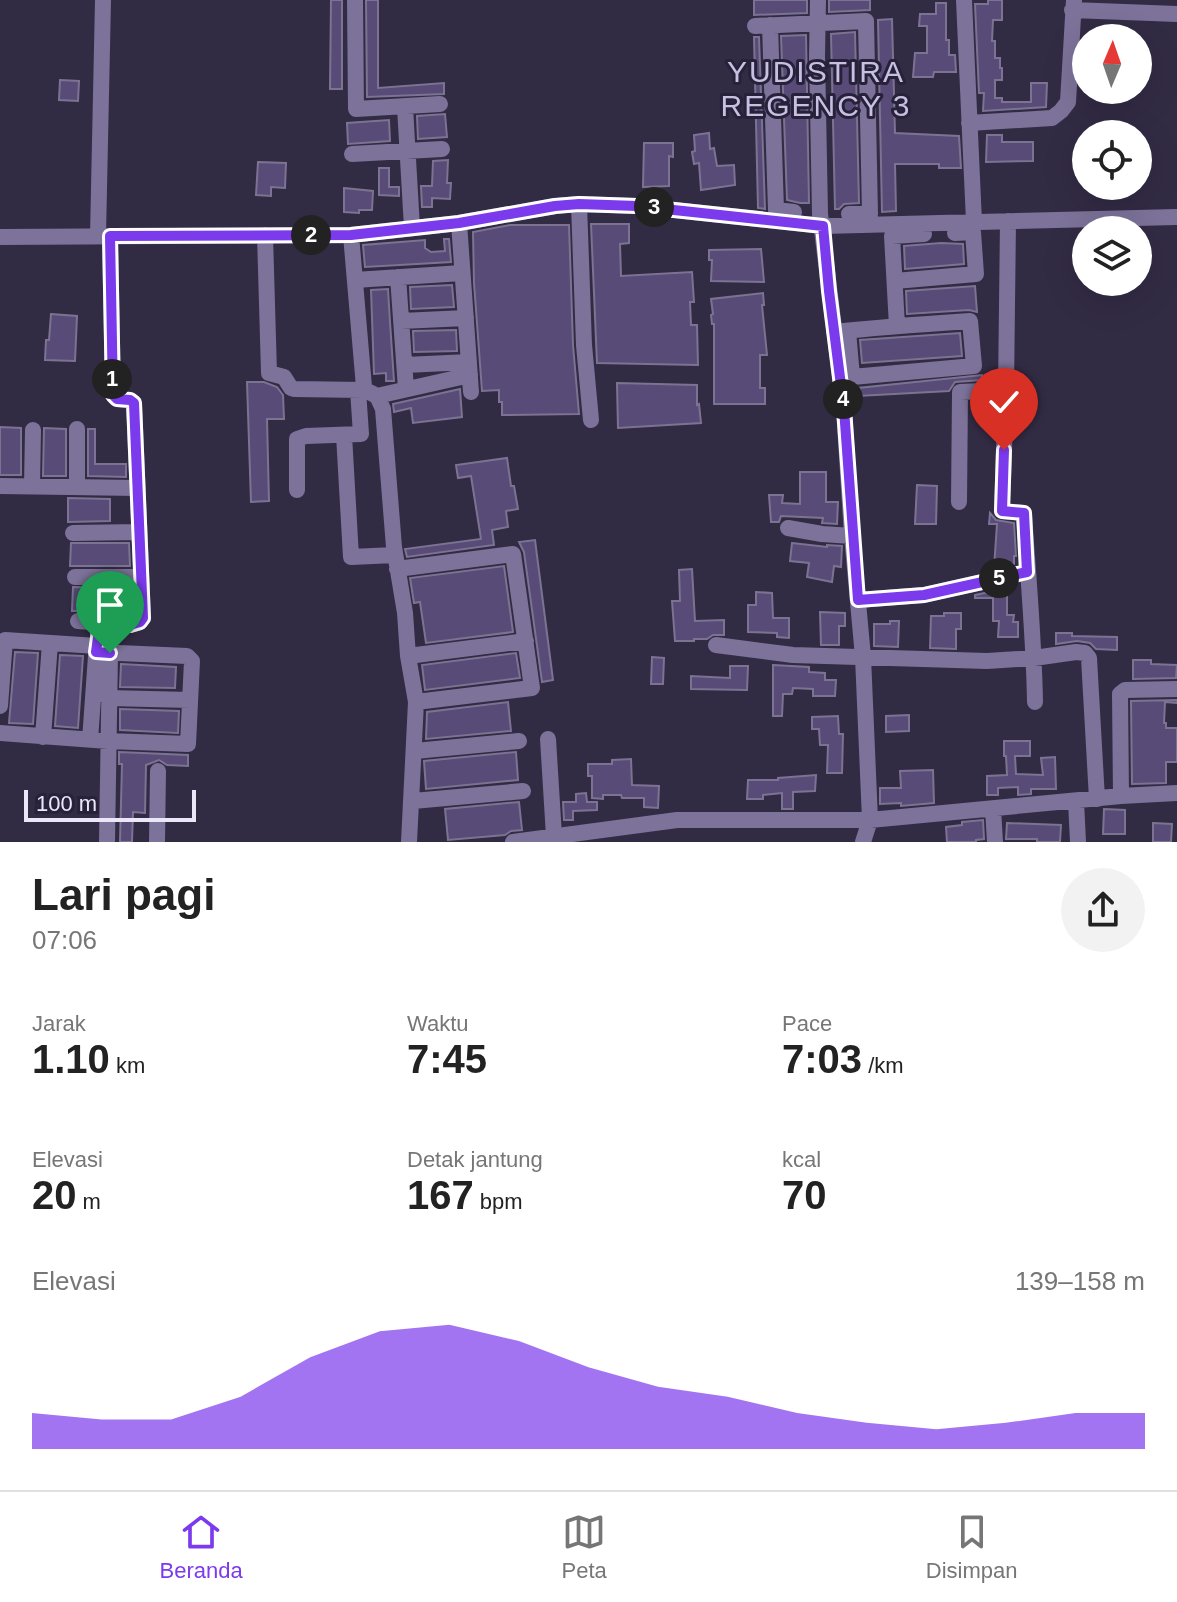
<!DOCTYPE html>
<html lang="id">
<meta charset="utf-8">
<style>
body{margin:0;font-family:Helvetica,sans-serif;background:#f2f2f2;color:#222;height:100vh;display:flex;flex-direction:column;font-size:30px;white-space:nowrap}
*{box-sizing:border-box;margin:0}
p{font-size:26px;color:#767676}
.icon{flex:none;width:44px;height:44px;fill:none;stroke:currentColor;stroke-width:2;stroke-linecap:round;stroke-linejoin:round}
.map{position:relative;height:842px;overflow:hidden}
.drawer{display:flex;flex-direction:column;background:#fff;flex:1}
.drawer>*{flex:none}
.needle{width:52px;rotate:2deg}
.controls{position:absolute;left:1072px;top:24px;display:grid;gap:16px}
.controls a{display:grid;place-items:center;width:80px;height:80px;border-radius:50%;background:#fff;box-shadow:0 8px 32px #0002;font-size:40px}
.scale{position:absolute;left:24px;bottom:20px;width:172px;box-sizing:border-box;padding-left:8px;border:4px solid #ebe7f9;border-top:0;font-size:22px;line-height:28px;white-space:nowrap;color:#ebe7f9;-webkit-text-stroke:6px #28213a;paint-order:stroke}
.pin{position:absolute;display:grid;place-items:center;width:68px;height:68px;color:#fff;margin:-82px -34px;border-radius:50% 50% 50% 0;rotate:-45deg;box-shadow:0 0 8px #0007}
.pin .icon{rotate:45deg}
.km{position:absolute;width:40px;height:40px;margin:-20px;border-radius:50%;background:#222;color:#fff;font-size:22px;line-height:40px;text-align:center}
.round{display:grid;place-items:center;flex:none;width:84px;height:84px;border-radius:42px;background:#f2f2f2}
.overview{display:flex;align-items:center;justify-content:space-between;height:136px;padding:0 32px}
h1{font-size:44px;font-weight:800;line-height:60px}
.metrics{display:grid;grid-template-columns:repeat(3,1fr);gap:12px;height:136px;padding:8px 32px}
.metrics div{display:grid;align-content:center}
.metrics b{font-size:40px;font-weight:800}
.metrics small{font-size:22px;font-weight:400}
.metrics p{font-size:22px}
.chart{height:224px;padding:16px 32px}
.chart p{display:flex;justify-content:space-between}
.chart svg{width:100%;height:144px;margin-top:8px;fill:#7c3aed;opacity:.7}
.tab-bar{display:flex;justify-content:space-around;align-items:center;height:112px;border-top:2px solid #e0e0e0;background:#fff;font-size:22px;color:#767676}
.tab-bar a{display:grid;justify-items:center;gap:4px}
.tab-bar .active{color:#7c3aed}
.map>svg:first-child{display:block}
</style>
<div class="map">
<svg width="1177" height="842" viewBox="0 0 1177 842">
<rect width="100%" height="100%" fill="#322b44"/>
<!-- building -->
<path fill="#584b78" stroke="#7b7391" stroke-width="2" d="M331 0H342V89H330Z
M366 0H378V88L444 83V94L367 97Z
M754 0H807V13L754 15Z
M829 0H870V10L829 12Z
M988 0H1002V20H993L992 41H995V58H1000V68H1002V80H995V98H1002V102H1031V83H1047L1046 107 983 111 984 93H979L975 4H988Z
M936 3H946V40H949V55H955L956 72H934L933 77H913L915 53H927V26H919L920 14H936Z
M892 19 895 133 959 136 961 168H939V164H895L896 211 882 212 878 20Z
M855 32 859 203 844 204 839 209H835L831 34Z
M806 35 809 203H800L787 200 781 36Z
M754 37H759L765 209 758 208Z
M60 80 79 81 78 101 59 100Z
M445 114 447 137 418 139 417 116Z
M389 120 390 141 348 144 347 123Z
M709 133 710 149 714 148 717 166 734 165 735 185 701 190 699 163 694 164 692 152 695 151 694 135Z
M987 135H1002V142H1033V161L986 162Z
M644 143H673V157L669 156V186L643 187Z
M448 160 447 183H451L450 199 432 198V207H422L421 186H432L433 161Z
M258 162 286 163 285 188 271 187V196L256 195Z
M379 168H389V187H399V196L379 195Z
M344 188 373 191 372 210H359V213L344 212Z
M591 224H629V243L620 244 621 276 692 272 694 302H690L691 325H697L698 365 597 363Z
M510 225H569L573 345 579 414 502 415V402H499V390L482 391 474 283 473 232Z
M444 239H449L451 262 365 267 363 245 425 240V248L431 252 445 251Z
M941 243 963 244 964 264 905 269 904 246Z
M761 249 764 282 711 281 712 260H709V250Z
M452 285 454 307 411 309 410 287Z
M975 286 977 312 969 310 907 314 906 291Z
M388 289 390 322 394 381H386V373L374 374 371 290Z
M763 293 764 305H762L767 355H760V388H765V404H714V324H712L711 315 713 314 711 299Z
M51 314 77 316 75 361 45 360 46 340H49Z
M456 330 457 351 414 352 413 331Z
M960 333 962 356 862 363 860 340Z
M982 375V380L955 382 949 391 858 396V388Z
M247 382H264L277 387 283 395 284 419H267L269 501 251 502Z
M617 383 697 385V405L699 404 701 423 618 428Z
M460 389 462 417 413 423 411 408 394 412 393 404Z
M0 427 21 428V475H0Z
M44 428 66 429V476H43Z
M88 429H95V464H126V477L88 476Z
M507 458 511 486H514L518 509 506 511 508 527 492 530 494 545 407 557 405 549 481 539 471 476 458 478 456 465Z
M800 472H826V502H838L837 524 822 523 823 518 781 516 779 522H771L769 495H783L782 503 800 504Z
M917 485 937 486 936 524H915Z
M68 498 110 499V521L68 522Z
M990 513 996 520 1014 523 1016 556H1014V564L994 568 997 524H989Z
M535 540 553 680 542 682 524 552 519 542Z
M71 543H129L130 566H70Z
M792 543 827 547V545L842 546 841 567 834 566 832 582 807 577 809 563 790 561Z
M504 566 513 632 426 643 420 602 414 603 410 578Z
M692 569 695 621 724 620V635H713L707 639H694V641H675L672 601H680L679 570Z
M73 587 131 588 132 611H72Z
M1007 588V615H1014L1013 622H1018V637H998L999 621H993V598H975V595Z
M756 592 772 593 773 618H789V638L777 637V633L748 632V605H756Z
M820 612 845 613V626H839V645H821Z
M944 613H961V629H956V649L930 648 931 616H944Z
M890 621H899L898 647 874 646V624H890Z
M1056 633H1072V636L1117 637V650L1096 649 1090 643 1077 641 1056 644Z
M15 652 38 653 33 724 9 723Z
M516 653 520 678 425 690 422 665Z
M60 655 83 656 78 728 55 726Z
M652 657 664 658 663 684H651Z
M1133 660H1151V664L1177 665 1176 678 1133 679Z
M121 664 176 667 175 688 120 687Z
M773 665 809 667V672L825 673V680H836L835 696H813V689L793 688 792 694H783L782 716H773Z
M730 666H748L747 690 691 689V676L730 678Z
M1177 700V703L1165 702 1164 723H1166V728H1177V762H1166V783L1132 784 1131 701Z
M508 702 511 731 426 739 427 712Z
M120 709 179 711 178 733 120 730Z
M909 715V731L886 732V716Z
M838 716 839 734H843L842 773H827L828 745H820L819 729H812V717Z
M1004 741H1030V756H1015L1016 774 1043 775 1041 758 1055 757 1056 789H1031V794L1018 795V787L998 788V795H987V776L1007 775 1006 756H1004Z
M119 752 188 755V766L167 765 159 760 146 765 145 813 133 812 132 842H120L122 764H119Z
M516 752 518 780 426 789 424 761Z
M631 759 632 785 659 786 658 808 644 807V798H622L621 795H603V799L592 798V776H588V764H612V760Z
M933 770 934 803 901 806V803L880 804V788H901L900 771Z
M816 775 815 791 793 792V809H782V793L763 795V799H747L748 780H778V778Z
M586 793 587 802H597V810L573 811V820H564L563 802H576V794Z
M519 802 522 830 511 831 505 835 448 840 445 809Z
M1104 809 1125 810V834H1103Z
M983 820 984 839 976 840V842H947L946 827 962 825V822Z
M1007 823 1061 825 1060 842H1037V839H1006Z
M1153 823 1172 824 1171 842H1153Z"/>
<g fill="none" stroke-linecap="round" stroke-linejoin="round">
<!-- minor -->
<path stroke="#7d7299" stroke-width="16" d="M355 0 356 109 440 104
M818 0 817 56 820 214 844 409 852 536 863 657 870 820 863 842
M964 0 974 222
M1072 10 1177 14
M770 25 776 210 794 212
M755 26 866 21 870 214H849
M405 107 412 228
M969 123 1052 118 1061 111 1068 102 1074 0
M352 154 442 149
M579 204 584 345 591 420
M1008 221 1006 390 1002 511 1024 513C1028 576 1034 639 1035 702
M459 223 471 392
M265 235 269 373 284 377 291 388 294 389 364 390
M351 235 364 387 367 391 377 396 383 409 394 547 405 613 408 656 416 702 409 842
M98 236 103 0
M0 237 351 235 459 223 555 206 579 204 637 206 823 226 1177 217
M398 277 406 389
M355 280 462 273
M895 281 976 274 973 232 955 233
M401 321 466 318
M897 326 892 236 924 234
M834 332C880 327 925 324 970 321L974 366 852 377 848 331
M405 365 469 362
M377 396 470 375
M77 429V487
M344 435 351 557 395 555
M0 486 137 488
M32 486 33 430
M297 490V439L306 436 361 434 358 390
M959 502 960 392 1006 390
M788 528 822 534 852 536
M73 533 139 532
M397 569 513 554 532 688 416 702
M75 577H141
M858 600 924 595 1027 572
M78 621 130 625 140 622 143 618 134 403 130 400 117 399 113 395 110 236
M716 645 793 655 987 661 1034 658 1076 652 1085 653 1089 658 1097 799
M408 656 526 641
M108 698 190 700
M0 706 5 640 97 646
M0 733 108 741 188 744 192 661 187 656 96 652
M43 737 50 643
M548 739 554 836
M90 740 97 642
M415 751 519 741
M1121 796 1120 694 1125 690 1177 689
M413 801 523 791
M1076 801 1078 842
M993 809 995 842
M107 842 110 653
M157 842 158 771
M513 842 677 820H870L1121 796 1177 793"/>
</g>
<g fill="none" stroke-linecap="round" stroke-linejoin="round">
<defs>
<path id="route" d="M110 653 96 652 100 623 130 625 140 622 143 618 134 403 130 400 117 399 113 395 110 236 351 235 459 223 555 206 579 204 637 206 823 226 829 291 844 409 858 600 924 595 1027 572 1024 513 1002 511 1004 450"/>
</defs>
<!-- route casing -->
<use href="#route" stroke="#fff" stroke-width="16"/>
<!-- route -->
<use href="#route" stroke="#7c3aed" stroke-width="10"/>
</g>
<g text-anchor="middle" dominant-baseline="central" stroke-width="6" stroke-linejoin="round" paint-order="stroke">
<!-- neighbourhood labels -->
<g font-size="30" letter-spacing="2" fill="#c8c0e1" stroke="#28213a">
<text x="816" y="71">YUDISTIRA<tspan x="816" dy="34">REGENCY 3</tspan></text>
</g>
</g>
</svg>
<div class="controls">
<a><svg class="needle" viewBox="-14 -14 28 28"><path d="M0-13l5 13h-10z" fill="#e53935"/><path d="M0 13l5-13h-10z" fill="#767676"/></svg></a>
<a><svg class="icon" aria-label="locate" viewBox="0 0 24 24"><circle cx="12" cy="12" r="6"/><path d="M12 2v4M12 18v4M2 12h4M18 12h4"/></svg></a>
<a><svg class="icon" aria-label="layers" viewBox="0 0 24 24"><path d="M12 4l9 5-9 5-9-5zM3 14l9 5 9-5"/></svg></a>
</div>
<div class="scale">100 m</div>
<div class="pin" style="left:110px;top:653px;background:#1e9e55"><svg class="icon" aria-label="arrive" viewBox="0 0 24 24"><path d="M6 21V4h12l-3 4 3 4H6"/></svg></div>
<div class="pin" style="left:1004px;top:450px;background:#d93025"><svg class="icon" aria-label="check" viewBox="0 0 24 24"><path d="M5 12l5 5 9-10"/></svg></div>
<b class="km" style="left:112px;top:379px">1</b>
<b class="km" style="left:311px;top:235px">2</b>
<b class="km" style="left:654px;top:207px">3</b>
<b class="km" style="left:843px;top:399px">4</b>
<b class="km" style="left:999px;top:578px">5</b>
</div>
<section class="drawer">
<div class="overview"><div><h1>Lari pagi</h1><p>07:06</p></div><a class="round"><svg class="icon" aria-label="share" viewBox="0 0 24 24"><path d="M12 15V3M7 8l5-5 5 5M5 13v7h14v-7"/></svg></a></div>
<div class="metrics">
<div><p>Jarak</p><b>1.10<small> km</small></b></div>
<div><p>Waktu</p><b>7:45</b></div>
<div><p>Pace</p><b>7:03<small> /km</small></b></div>
</div>
<div class="metrics">
<div><p>Elevasi</p><b>20<small> m</small></b></div>
<div><p>Detak jantung</p><b>167<small> bpm</small></b></div>
<div><p>kcal</p><b>70</b></div>
</div>
<div class="chart"><p><span>Elevasi</span>139–158 m</p>
<svg viewBox="0 0 160 44" preserveAspectRatio="none"><path d="M0 44V33L10 35L20 35L30 28L40 16L50 8L60 6L70 11L80 19L90 25L100 28L110 33L120 36L130 38L140 36L150 33L160 33V44z"/></svg>
</div>
</section>
<nav class="tab-bar">
<a class="active"><svg class="icon" aria-label="home" viewBox="0 0 24 24"><path d="M3 11l9-7 9 7M6 9v11h12V9"/></svg>Beranda</a>
<a><svg class="icon" aria-label="map" viewBox="0 0 24 24"><path d="M3 6l6-2 6 2 6-2v14l-6 2-6-2-6 2zM9 4v14M15 6v14"/></svg>Peta</a>
<a><svg class="icon" aria-label="saved" viewBox="0 0 24 24"><path d="M7 4h10v16l-5-4-5 4z"/></svg>Disimpan</a>
</nav>
